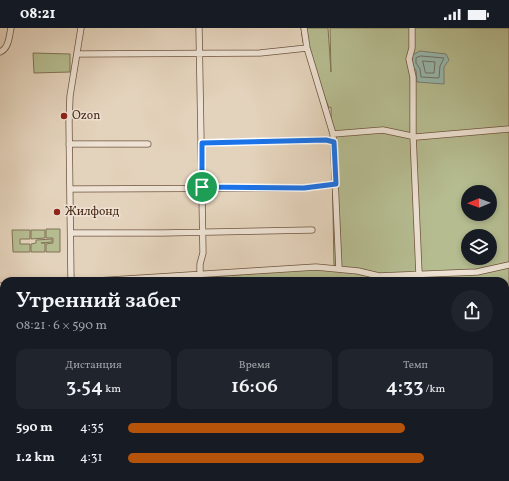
<!DOCTYPE html>
<html lang="ru">
<meta charset="utf-8">
<style>
body{margin:0;font-family:Vollkorn,serif;background:#20242c;color:#f1f3f6;height:100vh;display:flex;flex-direction:column;font-size:15px;white-space:nowrap}
*{box-sizing:border-box;margin:0}
p{font-size:13px;color:#9ea1a6}
.icon{flex:none;width:22px;height:22px;fill:none;stroke:currentColor;stroke-width:2;stroke-linecap:round;stroke-linejoin:round}
.map{position:relative;flex:1;overflow:hidden}
.panel{position:absolute;left:0px;top:249px;width:509px;height:204px;display:flex;flex-direction:column;background:#171b24;border-radius:12px 12px 0 0;box-shadow:0 2px 6px #0003}
.panel>*{flex:none}
.needle{width:26px;rotate:269deg}
.tools{position:absolute;left:461px;top:157px;display:grid;gap:8px}
.tools a{display:grid;place-items:center;width:36px;height:36px;border-radius:50%;background:#171b24;box-shadow:0 2px 6px #0003;font-size:20px}
.pin{position:absolute;display:grid;place-items:center;width:34px;height:34px;color:#fff;margin:-17px;border:2px solid #fff;border-radius:50%;box-shadow:0 1px 4px #0007}
.round{display:grid;place-items:center;flex:none;width:42px;height:42px;border-radius:21px;background:#20242c}
.summary{display:flex;align-items:center;justify-content:space-between;height:68px;padding:0 16px}
h1{font-size:22px;font-weight:600;line-height:30px}
.metrics{display:grid;grid-template-columns:repeat(3,1fr);gap:6px;height:68px;padding:4px 16px}
.metrics div{display:grid;align-content:center;border-radius:10px;background:#20242c;text-align:center}
.metrics b{font-size:20px;font-weight:600}
.metrics small{font-size:11px;font-weight:400}
.metrics p{font-size:11px}
ul{padding:0 16px;list-style:none;font-size:13px}
li{display:grid;grid-template-columns:64px 48px 1fr;align-items:center;height:30px}
li i{height:10px;border-radius:5px;background:#b45309}
.status{display:flex;justify-content:space-between;align-items:center;height:28px;padding:0 20px;background:#171b24;direction:ltr}
.status svg{height:11px;fill:currentColor}
.map>svg:first-child{display:block}
</style>
<div class="status"><b>08:21</b><svg viewBox="0 0 49 12"><path d="M0 12V9h3v3zM5 12V6h3v6zM10 12V3h3v9zM15 12V0h3v12zM26 1h20v11H26zM47 4h2v5h-2z"/></svg></div>
<div class="map">
<svg width="509" height="453" viewBox="0 0 509 453">
<rect width="100%" height="100%" fill="#e4d3bc"/>
<filter id="stains"><feTurbulence type="fractalNoise" baseFrequency=".005" numOctaves="4"/><feColorMatrix values="0 0 0 0 .2 0 0 0 0 .09 0 0 0 0 .02 0 0 0 .5 -.17"/></filter>
<radialGradient id="worn" r=".72"><stop offset=".6" stop-color="#630" stop-opacity="0"/><stop offset="1" stop-color="#630" stop-opacity=".3"/></radialGradient>
<!-- green -->
<path fill="#b5bc90" stroke="#807254" fill-rule="evenodd" d="M301 0H328L331 44 330 0H509V453H427V449H505V253H129L187 251 334 239 331 79 329 80 303 14ZM468 164H490V186H468ZM468 208H490V230H468Z
M33 25 70 26V44L34 45Z
M46 201H60V224H46V216L53 215V210H46Z
M12 202H30V211H20V216H30V224H13Z
M31 202H45V210L31 211Z
M52 211V214L41 215H45V224H31V216L36 215V212Z
M0 263H4V296L0 297Z
M100 449H177L189 453H102Z
M325 449H351L353 453H326Z
M364 449H407L406 451 390 450V453H365Z"/>
<!-- water -->
<path fill="#96b8ad" stroke="#787f71" d="M420 23 446 26 449 32 444 39V56L417 54 416 42 412 38V27Z"/>
<g fill="none" stroke-linecap="round" stroke-linejoin="round">
<!-- shore -->
<path stroke="#707062" stroke-width="1" d="M421 28 444 30 440 38 439 50 421 49 420 41 416 35V30Z
M423 33 435 34 434 45H426Z"/>
<defs>
<path id="minor" d="M199 0 203 225 200 236V247
M304 0 307 20 333 106 339 241
M412 0V20L409 31 413 49V108L419 246
M0 24C9 20 9 9 11 0
M77 26 260 25 307 20
M333 106 383 102 416 109 509 101
M202 115 326 112 334 114
M69 116H148
M70 161 304 160 336 156
M71 205H163L312 202
M71 253 69 94 70 68 81 0
M95 253 316 239 358 243 379 248 477 244 509 237
M0 258H4
M505 392H509
M458 449V453"/>
</defs>
<!-- minor casing -->
<use href="#minor" stroke="#705440" stroke-width="7"/>
<!-- minor -->
<use href="#minor" stroke="#ede2d3" stroke-width="5.5"/>
</g>
<g fill="none" stroke-linecap="round" stroke-linejoin="round">
<defs>
<path id="route" d="M326 112 334 114 336 156 304 160 202 159V115Z"/>
</defs>
<!-- route casing -->
<use href="#route" stroke="#fff" stroke-width="8"/>
<!-- route -->
<use href="#route" stroke="#1a73e8" stroke-width="5"/>
</g>
<!-- markers -->
<g fill="#8f2418" stroke="#ede2d3" stroke-width="1.5">
<circle cx="64" cy="88" r="4"/>
<circle cx="57" cy="184" r="4"/>
</g>
<g text-anchor="middle" dominant-baseline="central" stroke-width="3" stroke-linejoin="round" paint-order="stroke">
<!-- poi labels -->
<g font-size="12" fill="#4a2917" stroke="#ede2d3" text-anchor="start">
<text x="72" y="88">Ozon</text>
<text x="65" y="184">Жилфонд</text>
</g>
</g>
<rect width="100%" height="100%" filter="url(#stains)"/>
<rect width="100%" height="100%" fill="url(#worn)"/>
</svg>
<div class="tools">
<a><svg class="needle" viewBox="-14 -14 28 28"><path d="M0-13l5 13h-10z" fill="#e53935"/><path d="M0 13l5-13h-10z" fill="#9ea1a6"/></svg></a>
<a><svg class="icon" aria-label="layers" viewBox="0 0 24 24"><path d="M12 4l9 5-9 5-9-5zM3 14l9 5 9-5"/></svg></a>
</div>
<div class="pin" style="left:202px;top:159px;background:#1e9e55"><svg class="icon" aria-label="arrive" viewBox="0 0 24 24"><path d="M6 21V4h12l-3 4 3 4H6"/></svg></div>
<section class="panel">
<div class="summary"><div><h1>Утренний забег</h1><p>08:21 · 6 × 590 m</p></div><a class="round"><svg class="icon" aria-label="share" viewBox="0 0 24 24"><path d="M12 15V3M7 8l5-5 5 5M5 13v7h14v-7"/></svg></a></div>
<div class="metrics">
<div><p>Дистанция</p><b>3.54<small> km</small></b></div>
<div><p>Время</p><b>16:06</b></div>
<div><p>Темп</p><b>4:33<small> /km</small></b></div>
</div>
<ul>
<li><b>590 m</b>4:35<i style="width:76%"></i></li>
<li><b>1.2 km</b>4:31<i style="width:81%"></i></li>
</ul>
</section>
</div>
